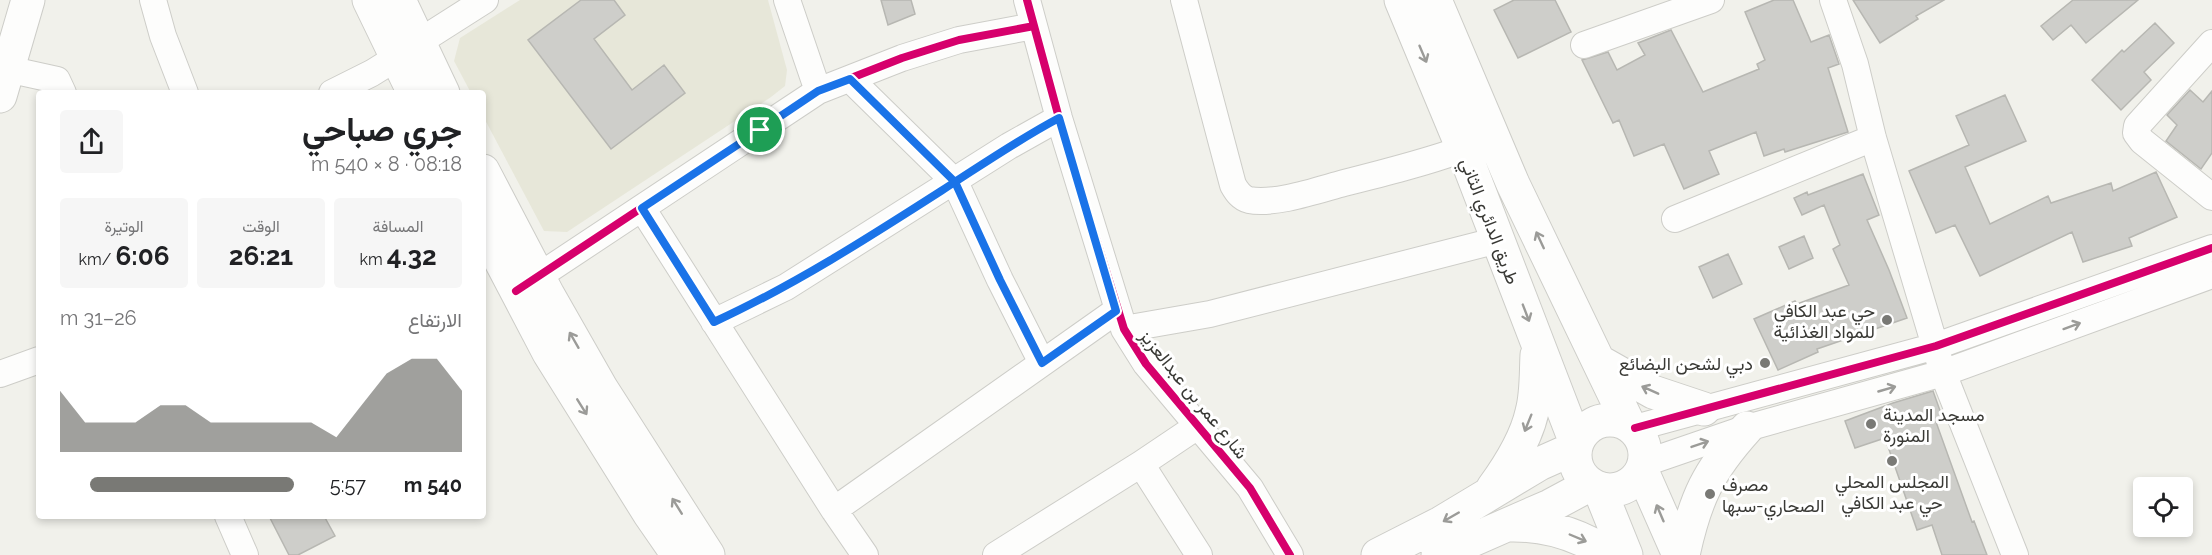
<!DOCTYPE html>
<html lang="ar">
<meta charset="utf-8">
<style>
body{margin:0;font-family:Raleway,Vazirmatn,sans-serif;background:#f6f6f6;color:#202124;direction:rtl;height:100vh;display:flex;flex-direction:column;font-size:22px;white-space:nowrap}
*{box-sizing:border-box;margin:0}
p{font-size:20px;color:#757577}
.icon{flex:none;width:33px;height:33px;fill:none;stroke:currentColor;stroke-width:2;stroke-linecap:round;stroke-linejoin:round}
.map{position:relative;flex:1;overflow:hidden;direction:ltr}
.sheet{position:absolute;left:36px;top:90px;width:450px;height:429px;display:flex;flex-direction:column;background:#fff;border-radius:6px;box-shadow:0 3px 9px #0003;direction:rtl}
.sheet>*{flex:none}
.controls{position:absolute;left:2133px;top:477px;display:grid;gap:12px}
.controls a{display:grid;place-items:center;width:60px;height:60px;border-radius:6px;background:#fff;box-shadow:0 3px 9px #0003;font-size:30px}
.pin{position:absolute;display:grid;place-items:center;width:51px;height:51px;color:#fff;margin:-26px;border:3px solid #fff;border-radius:50%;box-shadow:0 2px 6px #0007}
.round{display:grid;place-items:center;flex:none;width:63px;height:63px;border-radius:6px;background:#f6f6f6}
.headline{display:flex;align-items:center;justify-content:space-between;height:102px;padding:0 24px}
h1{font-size:33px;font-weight:700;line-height:45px}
.metrics{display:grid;grid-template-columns:repeat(3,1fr);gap:9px;height:102px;padding:6px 24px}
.metrics div{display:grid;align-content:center;border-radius:6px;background:#f6f6f6;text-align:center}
.metrics b{font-size:26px;font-weight:700}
.metrics small{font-size:16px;font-weight:400}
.metrics p{font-size:16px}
.chart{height:168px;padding:12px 24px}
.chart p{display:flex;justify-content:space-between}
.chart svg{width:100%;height:108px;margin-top:6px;fill:#797975;opacity:.7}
ul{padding:0 24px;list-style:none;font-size:20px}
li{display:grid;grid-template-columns:96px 72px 1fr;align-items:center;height:45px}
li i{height:15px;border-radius:8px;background:#797975}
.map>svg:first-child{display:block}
</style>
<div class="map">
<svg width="2212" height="555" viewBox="0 0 2212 555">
<rect width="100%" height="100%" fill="#f1f1eb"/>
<!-- built -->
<path fill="#e7e7d9" d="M520 0H768L787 70 785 86 771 97 567 232 544 231 483 116V93H471L454 61 460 38Z"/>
<!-- building -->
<path fill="#cececa" stroke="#b7b7b2" stroke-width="1.5" d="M581 0H614L625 15 594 39 632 90 664 65 685 93 611 149 528 40Z
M881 0H911L915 14 888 25Z
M1514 0H1555L1571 32 1518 58 1494 10Z
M1774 0H1793L1811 42 1829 35 1839 64 1828 68 1848 132 1785 152 1784 149 1764 156 1756 132 1709 151 1719 174 1684 189 1664 144 1634 156 1619 120 1613 123 1582 60 1608 52 1617 70 1645 55 1638 43 1671 30 1703 92 1759 69 1757 64 1765 60 1745 12Z
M1853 0H1944L1916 16 1918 19 1880 43Z
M2073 0H2138L2086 43 2071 25 2053 40 2041 26Z
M2155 23 2174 43 2144 72 2151 80 2121 110 2092 80 2122 50 2124 52Z
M2190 90 2203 102 2212 91V153L2201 169 2166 141 2177 125 2167 115Z
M2005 95 2026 141 1965 167 1990 224 2048 196 2051 203 2111 183 2113 191 2156 172 2177 217 2129 238 2132 246 2083 262 2072 232 1980 276 1955 225 1936 233 1909 171 1969 145 1956 116Z
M1863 174 1879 215 1867 220 1889 270 1907 318 1817 349 1818 352 1778 370 1754 319 1795 301 1797 304 1849 285 1833 249 1840 245 1824 205 1802 215 1794 198 1807 192 1808 195Z
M1804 236 1813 258 1789 269 1779 247Z
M1728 254 1742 284 1713 298 1699 267Z
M1933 391 1943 419 1936 422 1972 522 1974 521 1987 555H1942L1932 525 1917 530 1885 438 1855 448 1845 421 1893 403Z
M269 516H324L335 536 298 555H289Z"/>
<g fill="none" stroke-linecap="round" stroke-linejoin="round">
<defs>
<path id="minor" d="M153 0 163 36 185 93
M787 0 818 91
M1027 0 1059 118 1124 329 1146 364 1250 488 1290 555
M1184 0 1233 185C1237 192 1241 198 1249 200 1275 205 1318 190 1344 183 1384 173 1424 163 1463 149
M1833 0 1855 64 1873 138 1943 373 2015 555
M419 42 485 0
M2212 43 2137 126 2136 133 2142 141 2212 197
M1584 45 1711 0
M7 69 57 80 63 93
M850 79 955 182 1000 280 1042 363
M332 93 372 73 396 58
M642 208 834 510 865 555
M1675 219 1873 138
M524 286 818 91 902 58 959 40 1034 26
M714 322 786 287 1009 146 1059 118
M1124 329 1210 314 1498 240
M0 374 39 360
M1635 428 1936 346 2212 248
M1645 463 1747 428 1943 373 2212 275
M1141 464 1199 555
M834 510 1116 311
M228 516 245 555
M996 555 1141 464 1199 425"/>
<path id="major" d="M369 0 414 93
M399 0 443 93
M1401 0 1463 149 1576 443
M1435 0 1513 184 1629 425
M0 96 28 0
M483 171 548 295 601 388 708 555
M483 227 549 353 649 513 678 555
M1600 362 1653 392 1704 409
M1575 455a35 35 0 1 1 70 0a35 35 0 1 1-70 0Z
M1642 471 1679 555
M1493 488C1509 466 1526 439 1532 412 1537 394 1536 373 1537 355
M1599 488 1626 555
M1509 525C1545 524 1580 535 1610 555
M1378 555 1441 523 1539 464 1575 448
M1438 555 1550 506 1591 484
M1683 555C1695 499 1708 471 1747 428"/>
</defs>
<!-- minor casing -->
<use href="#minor" stroke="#cdcdc8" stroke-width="28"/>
<!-- major casing -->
<use href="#major" stroke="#cdcdc8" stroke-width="35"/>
<!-- minor -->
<use href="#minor" stroke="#fdfdfc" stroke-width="26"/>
<!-- major -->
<use href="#major" stroke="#fdfdfc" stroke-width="33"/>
<defs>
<path id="cycleway" d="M1027 0 1059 118 1124 329 1146 364 1250 488 1290 555
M516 291 818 91 902 58 959 40 1034 26
M1635 428 1936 346 2212 248"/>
</defs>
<!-- cycleway casing -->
<use href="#cycleway" stroke="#fff" stroke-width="11"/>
<!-- cycleway -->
<use href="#cycleway" stroke="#d6006c" stroke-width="8"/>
</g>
<!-- one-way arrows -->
<defs><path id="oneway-shaft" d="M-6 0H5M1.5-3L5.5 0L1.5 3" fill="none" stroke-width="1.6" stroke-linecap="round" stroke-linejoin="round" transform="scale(1.5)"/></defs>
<g stroke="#9b9b98">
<use href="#oneway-shaft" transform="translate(1423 54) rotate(67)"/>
<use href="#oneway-shaft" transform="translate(1540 240) rotate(-115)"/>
<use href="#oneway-shaft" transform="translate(1526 313) rotate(69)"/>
<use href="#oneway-shaft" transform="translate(2072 326) rotate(-20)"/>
<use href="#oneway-shaft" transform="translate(574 340) rotate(-120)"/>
<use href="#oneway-shaft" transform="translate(1887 389) rotate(-16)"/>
<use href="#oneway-shaft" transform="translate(1650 390) rotate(-156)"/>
<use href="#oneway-shaft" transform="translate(582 407) rotate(58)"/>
<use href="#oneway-shaft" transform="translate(1528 423) rotate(112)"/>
<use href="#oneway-shaft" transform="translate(1700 444) rotate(-19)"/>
<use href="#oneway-shaft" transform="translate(677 506) rotate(-122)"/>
<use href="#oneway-shaft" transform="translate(1660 513) rotate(-113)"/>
<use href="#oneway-shaft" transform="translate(1451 517) rotate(150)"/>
<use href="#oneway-shaft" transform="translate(1578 538) rotate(23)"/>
</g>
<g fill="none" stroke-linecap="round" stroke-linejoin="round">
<defs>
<path id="route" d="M760 130 818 91 850 79 955 182 1000 280 1042 363 1116 311 1059 118C1023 137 989 160 955 182 877 232 799 283 714 322L642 208 760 130"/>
</defs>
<!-- route casing -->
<use href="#route" stroke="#fff" stroke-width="12"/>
<!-- route -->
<use href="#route" stroke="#1a73e8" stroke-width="8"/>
</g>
<!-- markers -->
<g fill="#797975" stroke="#fff" stroke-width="2">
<circle cx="1887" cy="320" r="6"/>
<circle cx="1765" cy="363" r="6"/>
<circle cx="1871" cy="424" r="6"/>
<circle cx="1892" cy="461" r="6"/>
<circle cx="1710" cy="494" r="6"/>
</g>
<g text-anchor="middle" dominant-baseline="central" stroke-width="6" stroke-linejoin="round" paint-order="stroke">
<!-- street labels -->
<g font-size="18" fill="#393935" stroke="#fff">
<text transform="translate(1490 221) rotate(69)">طريق الدائري الثاني</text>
<text transform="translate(1194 394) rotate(51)">شارع عمر بن عبدالعزيز</text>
</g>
<!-- poi labels -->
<g font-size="18" fill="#393935" stroke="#fff" text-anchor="end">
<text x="1875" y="310">حي عبد الكافي<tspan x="1875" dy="21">للمواد الغذائية</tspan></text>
<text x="1753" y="363">دبي لشحن البضائع</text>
<text x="1883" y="414" text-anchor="start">مسجد المدينة<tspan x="1883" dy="21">المنورة</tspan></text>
<text x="1892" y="481" text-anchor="middle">المجلس المحلي<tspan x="1892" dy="21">حي عبد الكافي</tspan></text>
<text x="1722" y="484" text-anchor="start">مصرف<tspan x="1722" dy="21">الصحاري-سبها</tspan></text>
</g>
</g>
</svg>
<div class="controls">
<a><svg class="icon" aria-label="locate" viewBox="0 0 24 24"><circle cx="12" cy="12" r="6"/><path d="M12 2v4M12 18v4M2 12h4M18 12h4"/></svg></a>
</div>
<div class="pin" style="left:760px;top:130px;background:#1e9e55"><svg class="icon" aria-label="arrive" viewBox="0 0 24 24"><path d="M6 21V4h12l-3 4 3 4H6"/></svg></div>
<section class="sheet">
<div class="headline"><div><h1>جري صباحي</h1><p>08:18 · 8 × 540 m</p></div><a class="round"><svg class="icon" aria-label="share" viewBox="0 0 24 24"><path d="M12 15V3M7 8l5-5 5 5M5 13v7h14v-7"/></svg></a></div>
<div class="metrics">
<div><p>المسافة</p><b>4.32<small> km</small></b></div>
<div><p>الوقت</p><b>26:21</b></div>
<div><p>الوتيرة</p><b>6:06<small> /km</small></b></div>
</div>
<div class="chart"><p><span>الارتفاع</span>26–31 m</p>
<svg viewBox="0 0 160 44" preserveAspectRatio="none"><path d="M0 44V19L10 32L20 32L30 32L40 25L50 25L60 32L70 32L80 32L90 32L100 32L110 38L120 25L130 12L140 6L150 6L160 19V44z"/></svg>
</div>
<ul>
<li><b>540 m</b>5:57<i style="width:87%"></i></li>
</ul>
</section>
</div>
